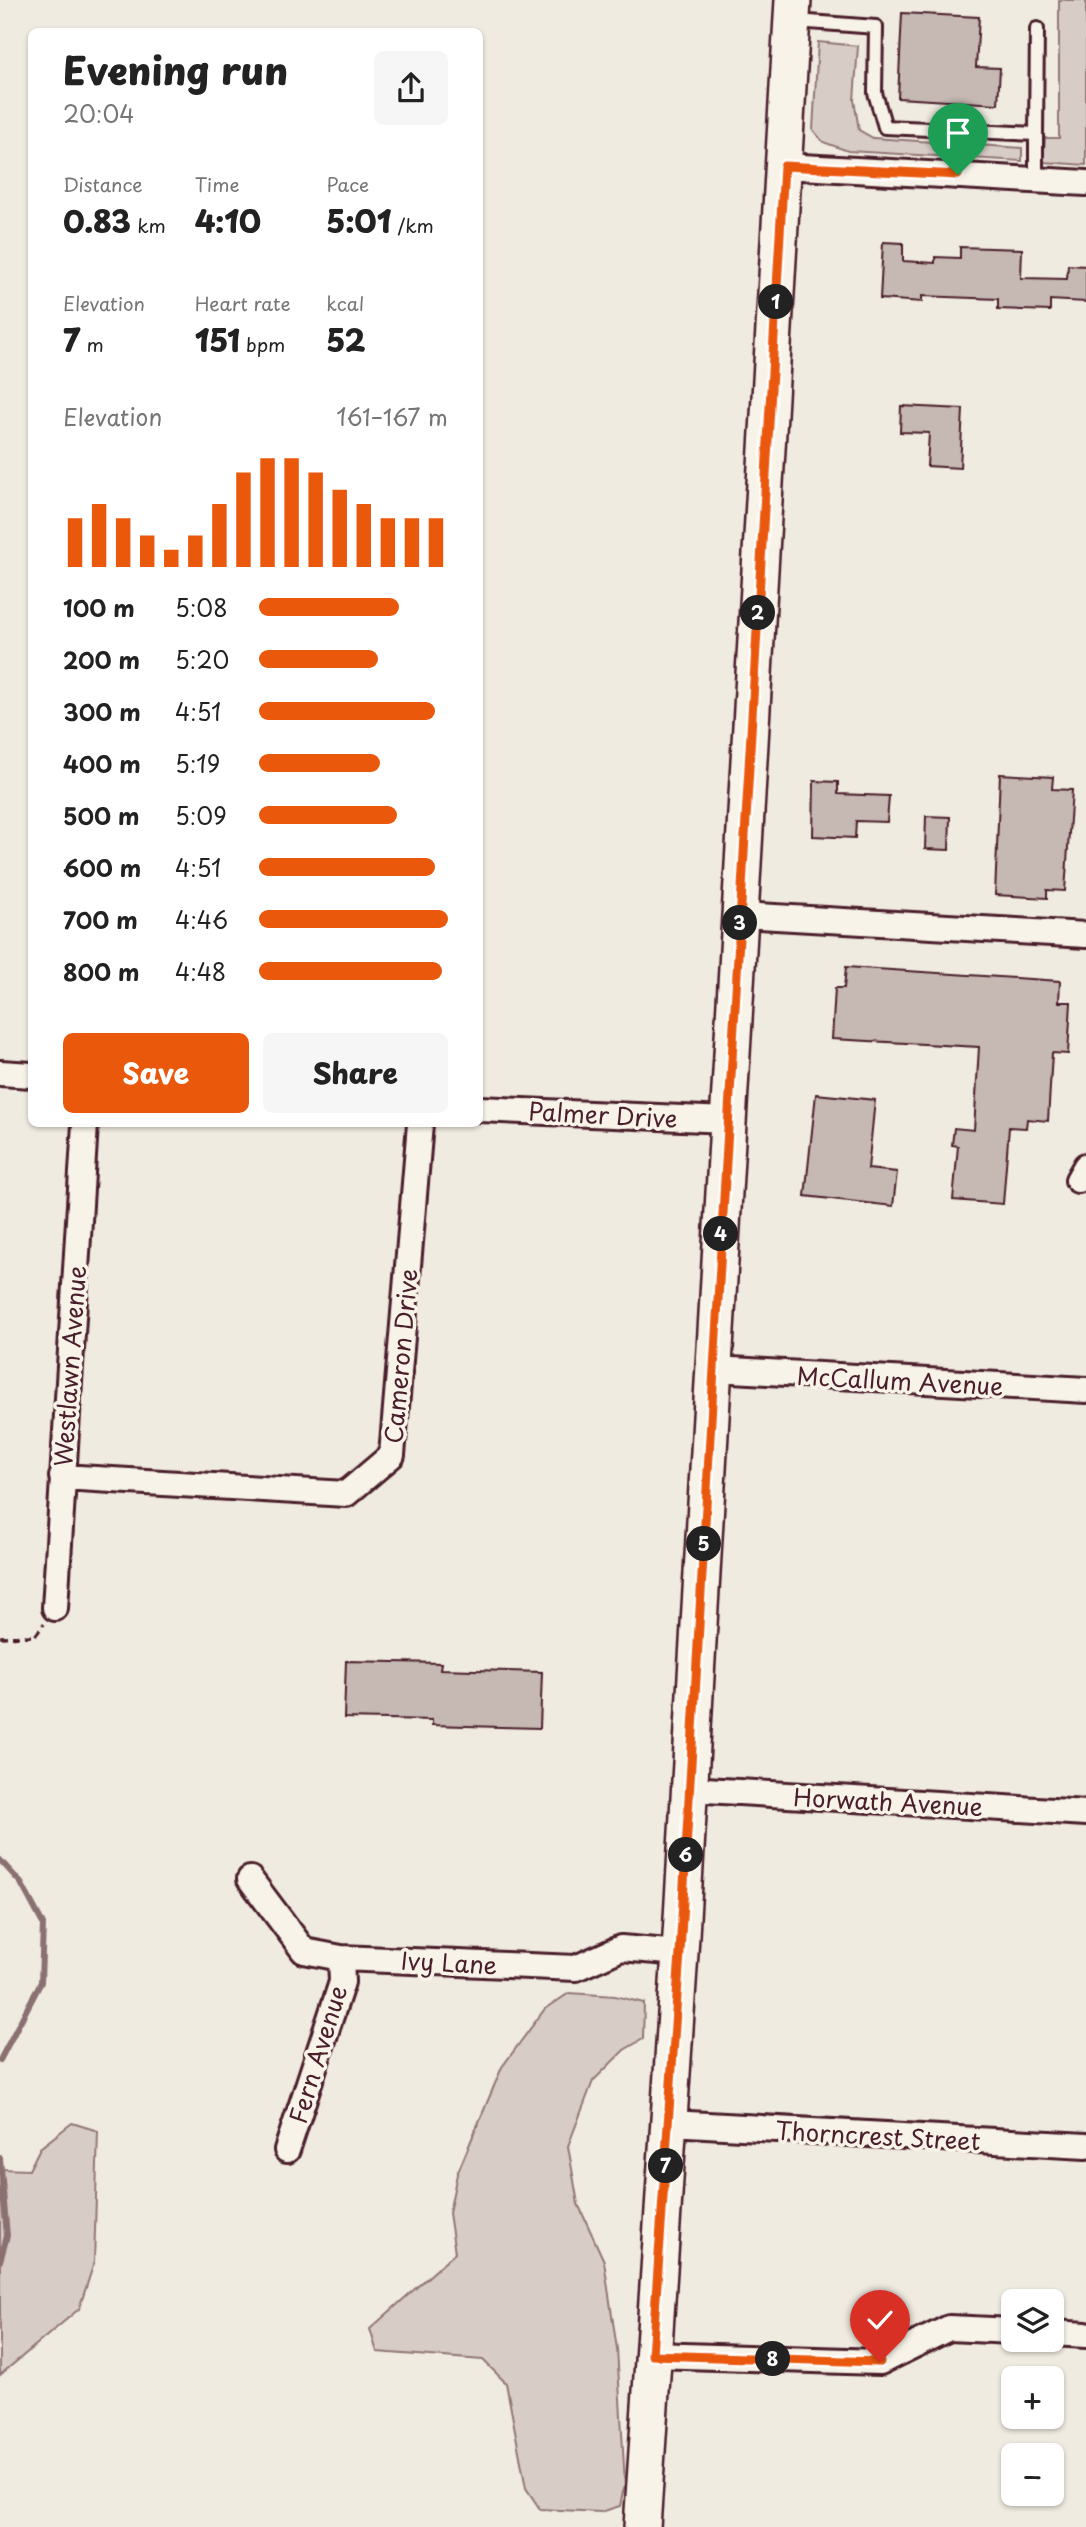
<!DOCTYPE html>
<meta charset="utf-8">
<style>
body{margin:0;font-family:"Playpen Sans",sans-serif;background:#f6f6f6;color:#222;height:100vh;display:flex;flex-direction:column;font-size:26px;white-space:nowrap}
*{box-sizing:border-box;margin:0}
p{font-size:23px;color:#767676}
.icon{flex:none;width:38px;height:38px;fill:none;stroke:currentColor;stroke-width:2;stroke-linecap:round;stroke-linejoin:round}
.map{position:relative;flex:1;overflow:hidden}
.panel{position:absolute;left:28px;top:28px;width:455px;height:1099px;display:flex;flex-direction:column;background:#fff;border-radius:10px;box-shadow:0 2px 5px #0004}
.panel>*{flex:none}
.tools{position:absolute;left:1001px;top:2289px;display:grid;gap:14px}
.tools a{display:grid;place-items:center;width:63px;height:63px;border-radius:10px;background:#fff;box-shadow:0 2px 5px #0004;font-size:35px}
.pin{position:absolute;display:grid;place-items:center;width:60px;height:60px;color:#fff;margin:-72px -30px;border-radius:50% 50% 50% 0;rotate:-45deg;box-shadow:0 0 7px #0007}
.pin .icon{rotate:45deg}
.km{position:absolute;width:35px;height:35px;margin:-18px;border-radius:50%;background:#222;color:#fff;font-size:19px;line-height:35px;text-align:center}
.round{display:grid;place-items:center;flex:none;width:74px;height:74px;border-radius:10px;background:#f6f6f6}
.summary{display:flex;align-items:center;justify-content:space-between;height:119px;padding:0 35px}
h1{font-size:38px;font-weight:800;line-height:52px}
.stats{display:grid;grid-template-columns:repeat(3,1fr);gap:10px;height:119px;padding:7px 35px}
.stats div{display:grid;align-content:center}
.stats b{font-size:30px;font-weight:800}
.stats small{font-size:19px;font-weight:400}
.stats p{font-size:19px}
.chart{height:196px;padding:14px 35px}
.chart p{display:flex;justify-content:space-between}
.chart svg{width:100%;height:126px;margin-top:7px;stroke:#ea580c;stroke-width:6}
.button{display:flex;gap:14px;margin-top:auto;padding:14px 35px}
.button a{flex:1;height:80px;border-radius:10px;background:#ea580c;color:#fff;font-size:28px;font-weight:800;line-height:80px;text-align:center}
.button a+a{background:#f6f6f6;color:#222}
ul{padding:0 35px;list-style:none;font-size:23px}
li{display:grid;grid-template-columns:112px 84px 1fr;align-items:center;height:52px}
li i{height:18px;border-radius:9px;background:#ea580c}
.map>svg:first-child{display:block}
</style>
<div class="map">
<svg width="1086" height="2527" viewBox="0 0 1086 2527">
<rect width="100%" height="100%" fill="#f0ebe0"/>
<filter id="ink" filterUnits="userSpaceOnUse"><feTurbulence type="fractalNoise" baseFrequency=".0143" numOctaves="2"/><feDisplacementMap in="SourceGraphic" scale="14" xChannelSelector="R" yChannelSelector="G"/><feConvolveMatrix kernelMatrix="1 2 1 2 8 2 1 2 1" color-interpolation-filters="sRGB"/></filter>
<g filter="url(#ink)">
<!-- green -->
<path fill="#d8cdc6" stroke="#917678" stroke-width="2" d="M1059 0H1086V165L1043 162 1045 138H1059Z
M818 42 858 46 854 100 859 130 873 138 1022 148V161L848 151 823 142 813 130Z
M569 1993 615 1996 644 2003 643 2039 624 2050 593 2081 568 2146 578 2204 604 2261 617 2349 625 2483 620 2506 601 2512 540 2509 526 2488 506 2383 483 2360 377 2352 370 2329 455 2253 449 2213 457 2174 502 2067 544 2010Z
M72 2123 98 2131 94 2263 79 2309 0 2375V2169L29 2170 40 2148Z"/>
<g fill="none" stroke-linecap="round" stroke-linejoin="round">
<!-- stream -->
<path stroke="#8b6f72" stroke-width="6" d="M0 1860 21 1883 43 1924 41 1982 0 2060
M0 2158 7 2236 0 2261"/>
</g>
<!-- building -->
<path fill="#c6b8b3" stroke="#4a1f2b" stroke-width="2" d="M902 13 979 17 976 67 1000 68 998 104 898 98Z
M883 242 903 243V261L935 263V257L960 258V247L1022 249 1021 278 1067 279 1068 265 1086 266V302L1050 300V311L998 309V299L922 296V302L880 299Z
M901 406 963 409 960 468 927 466 929 433 900 432Z
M1000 774 1053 777 1052 789 1072 790 1065 891 1047 890V898L995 895Z
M814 781 838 782V794L889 796 887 822 856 821 855 838 813 836Z
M926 816 950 817 949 850 925 849Z
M846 967 1060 981 1059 1002H1071L1068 1054 1052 1053 1048 1121 1027 1119 1026 1128 1009 1127 1003 1204 953 1200 958 1146 952 1145 954 1128 974 1130 979 1047 832 1039 835 988H844Z
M816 1094 875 1100 868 1169 897 1172 893 1206 805 1196Z
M346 1661 441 1663 440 1669 542 1672 540 1728 432 1725V1720L344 1718Z"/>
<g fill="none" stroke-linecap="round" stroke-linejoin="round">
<defs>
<path id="lane" d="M796 21 876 27 875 93 885 127 1036 134 1037 29
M1036 180V134"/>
<path id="street" d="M784 166 1086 183
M741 915 1086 935
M0 1073 32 1075
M480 1109 727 1120
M1078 1180 1086 1166
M714 1369 1086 1390
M62 1477 346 1494 392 1455 420 1124
M55 1608 85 1124
M689 1789 1086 1813
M250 1879 304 1951 341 1958 576 1968 621 1948 680 1953
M670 2123 1086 2146
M287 2150 342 1982 341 1958
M1052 2333 1086 2335
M652 2355 880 2362 949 2328 1013 2331"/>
<path id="secondary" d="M642 2527 680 1953 793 0"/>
</defs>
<!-- lane casing -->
<use href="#lane" stroke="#4a1f2b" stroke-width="18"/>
<!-- street casing -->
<use href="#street" stroke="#4a1f2b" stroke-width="30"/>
<!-- secondary casing -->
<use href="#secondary" stroke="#4a1f2b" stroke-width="40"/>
<!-- path -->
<path stroke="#4a1f2b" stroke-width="3.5" stroke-dasharray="7 5" stroke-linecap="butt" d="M0 1637 35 1636 44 1624"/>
<!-- lane -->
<use href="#lane" stroke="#f7f3e8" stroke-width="12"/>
<!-- street -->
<use href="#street" stroke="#f7f3e8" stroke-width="24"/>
<!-- secondary -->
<use href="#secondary" stroke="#f7f3e8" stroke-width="35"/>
</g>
</g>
<g fill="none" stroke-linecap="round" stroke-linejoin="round" filter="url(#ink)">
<defs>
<path id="route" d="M880 2362 652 2355 680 1953 784 166 958 175"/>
</defs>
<!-- route casing -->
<use href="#route" stroke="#fff" stroke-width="14"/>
<!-- route -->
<use href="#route" stroke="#ea580c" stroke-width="9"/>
</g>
<g text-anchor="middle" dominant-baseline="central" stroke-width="7" stroke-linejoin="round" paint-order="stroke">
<!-- street labels -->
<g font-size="24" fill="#4a1f2b" stroke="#f7f3e8">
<text transform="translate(603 1114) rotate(3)">Palmer Drive</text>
<text transform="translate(400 1356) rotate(-85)">Cameron Drive</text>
<text transform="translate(69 1366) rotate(-86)">Westlawn Avenue</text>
<text transform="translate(900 1380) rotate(3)">McCallum Avenue</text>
<text transform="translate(888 1801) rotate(3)">Horwath Avenue</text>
<text transform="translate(449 1962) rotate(3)">Ivy Lane</text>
<text transform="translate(317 2054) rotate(-73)">Fern Avenue</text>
<text transform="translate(878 2135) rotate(3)">Thorncrest Street</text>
</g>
</g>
</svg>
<div class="tools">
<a><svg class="icon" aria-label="layers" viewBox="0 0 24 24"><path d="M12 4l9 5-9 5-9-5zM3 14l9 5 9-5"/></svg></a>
<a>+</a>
<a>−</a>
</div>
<div class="pin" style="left:958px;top:175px;background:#1e9e55"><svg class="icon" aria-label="arrive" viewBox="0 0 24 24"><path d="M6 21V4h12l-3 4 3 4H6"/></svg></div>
<div class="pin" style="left:880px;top:2362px;background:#d93025"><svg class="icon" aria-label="check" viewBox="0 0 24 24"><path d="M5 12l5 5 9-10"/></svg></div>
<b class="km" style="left:776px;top:302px">1</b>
<b class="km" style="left:758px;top:613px">2</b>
<b class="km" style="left:740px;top:923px">3</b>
<b class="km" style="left:721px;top:1234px">4</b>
<b class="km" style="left:704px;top:1544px">5</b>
<b class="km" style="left:686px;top:1855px">6</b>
<b class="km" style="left:666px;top:2166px">7</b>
<b class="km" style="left:773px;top:2359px">8</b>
<section class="panel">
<div class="summary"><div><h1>Evening run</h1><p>20:04</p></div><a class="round"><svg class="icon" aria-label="share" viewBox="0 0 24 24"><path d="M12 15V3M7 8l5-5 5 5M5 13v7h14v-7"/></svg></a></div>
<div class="stats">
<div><p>Distance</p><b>0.83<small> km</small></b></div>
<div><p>Time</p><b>4:10</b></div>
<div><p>Pace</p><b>5:01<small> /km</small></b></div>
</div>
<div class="stats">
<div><p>Elevation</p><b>7<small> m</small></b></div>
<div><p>Heart rate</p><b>151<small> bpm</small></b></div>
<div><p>kcal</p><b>52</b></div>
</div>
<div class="chart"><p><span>Elevation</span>161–167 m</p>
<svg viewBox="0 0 160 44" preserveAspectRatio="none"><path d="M5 44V27M15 44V22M25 44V27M35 44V33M45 44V38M55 44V33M65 44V22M75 44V11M85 44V6M95 44V6M105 44V11M115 44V17M125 44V22M135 44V27M145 44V27M155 44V27"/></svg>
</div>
<ul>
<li><b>100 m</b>5:08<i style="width:74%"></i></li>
<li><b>200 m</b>5:20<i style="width:63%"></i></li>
<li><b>300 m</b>4:51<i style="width:93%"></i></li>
<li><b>400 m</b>5:19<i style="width:64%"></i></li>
<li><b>500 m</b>5:09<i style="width:73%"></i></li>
<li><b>600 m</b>4:51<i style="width:93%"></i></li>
<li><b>700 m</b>4:46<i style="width:100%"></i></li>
<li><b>800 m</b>4:48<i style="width:97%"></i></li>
</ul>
<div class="button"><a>Save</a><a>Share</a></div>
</section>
</div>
